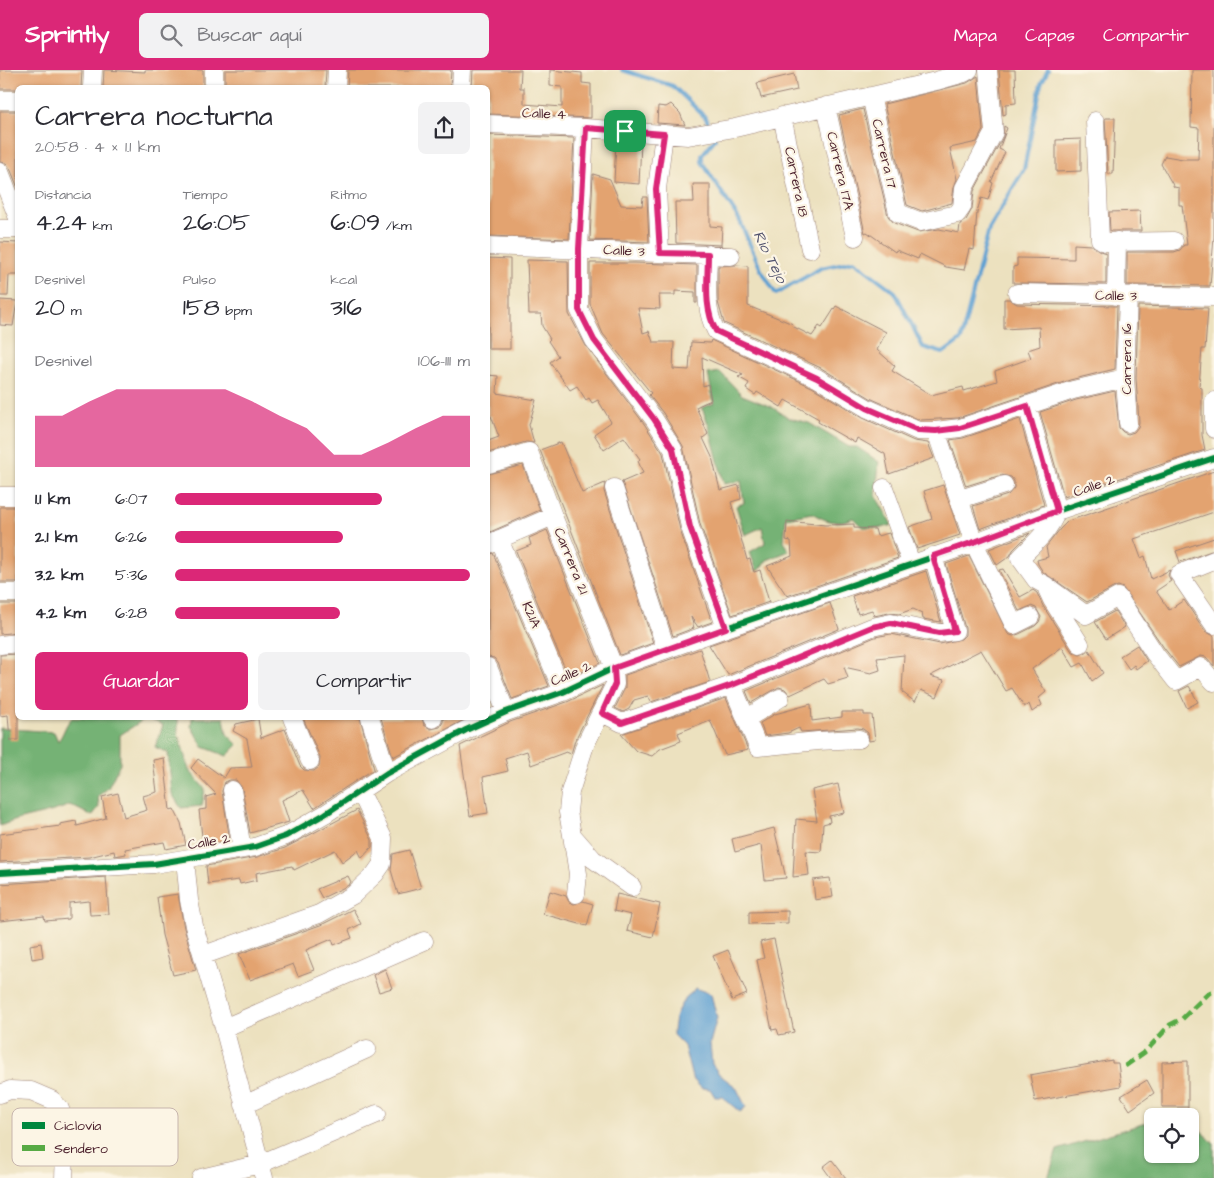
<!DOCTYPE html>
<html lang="es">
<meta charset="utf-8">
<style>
body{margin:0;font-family:"Architects Daughter",sans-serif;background:#f2f2f3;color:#2b2b33;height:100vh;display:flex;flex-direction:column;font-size:19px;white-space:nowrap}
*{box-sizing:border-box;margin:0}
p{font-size:16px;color:#7c7c81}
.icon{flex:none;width:28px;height:28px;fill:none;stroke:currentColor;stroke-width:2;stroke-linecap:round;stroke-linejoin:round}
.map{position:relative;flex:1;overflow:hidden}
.side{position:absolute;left:15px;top:15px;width:475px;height:635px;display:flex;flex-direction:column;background:#fff;border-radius:8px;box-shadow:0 1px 4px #0004}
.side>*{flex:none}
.controls{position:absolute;left:1144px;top:1038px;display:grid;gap:10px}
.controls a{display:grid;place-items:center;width:55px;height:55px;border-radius:8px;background:#fff;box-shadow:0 1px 4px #0004;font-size:25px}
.pin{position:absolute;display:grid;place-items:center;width:42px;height:42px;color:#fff;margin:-21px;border-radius:10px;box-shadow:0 2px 8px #0006}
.round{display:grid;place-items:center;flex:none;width:52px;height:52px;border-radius:8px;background:#f2f2f3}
.headline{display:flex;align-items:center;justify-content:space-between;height:85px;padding:0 20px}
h1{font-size:28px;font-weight:600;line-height:38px}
.stats{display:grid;grid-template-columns:repeat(3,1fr);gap:8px;height:85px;padding:5px 20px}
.stats div{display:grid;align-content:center}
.stats b{font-size:25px;font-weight:600}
.stats small{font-size:14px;font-weight:400}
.stats p{font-size:14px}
.chart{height:140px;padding:10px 20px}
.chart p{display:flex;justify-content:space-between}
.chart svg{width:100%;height:90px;margin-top:5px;fill:#db2777;opacity:.7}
.cta{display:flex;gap:10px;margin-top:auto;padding:10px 20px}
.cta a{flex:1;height:58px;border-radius:8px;background:#db2777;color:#fff;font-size:20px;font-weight:600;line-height:58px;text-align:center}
.cta a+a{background:#f2f2f3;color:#2b2b33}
ul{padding:0 20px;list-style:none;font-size:16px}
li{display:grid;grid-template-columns:80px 60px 1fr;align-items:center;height:38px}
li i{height:12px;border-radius:6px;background:#db2777}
header{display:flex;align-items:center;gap:30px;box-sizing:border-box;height:70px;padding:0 25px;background:#db2777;color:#fff}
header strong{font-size:24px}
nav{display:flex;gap:28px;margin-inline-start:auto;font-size:18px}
.search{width:350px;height:45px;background:#f2f2f3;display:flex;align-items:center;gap:12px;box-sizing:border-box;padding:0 18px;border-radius:8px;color:#7c7c81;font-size:19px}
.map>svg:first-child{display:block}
</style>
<header>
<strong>Sprintly</strong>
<div class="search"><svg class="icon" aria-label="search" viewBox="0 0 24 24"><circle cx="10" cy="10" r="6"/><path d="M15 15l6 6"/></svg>Buscar aquí</div>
<nav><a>Mapa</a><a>Capas</a><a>Compartir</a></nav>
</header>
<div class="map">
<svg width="1214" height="1108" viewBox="0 0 1214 1108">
<rect width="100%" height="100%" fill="#fcf5e5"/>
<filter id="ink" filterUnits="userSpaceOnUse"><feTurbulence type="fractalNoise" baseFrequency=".02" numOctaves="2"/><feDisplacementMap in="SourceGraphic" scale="10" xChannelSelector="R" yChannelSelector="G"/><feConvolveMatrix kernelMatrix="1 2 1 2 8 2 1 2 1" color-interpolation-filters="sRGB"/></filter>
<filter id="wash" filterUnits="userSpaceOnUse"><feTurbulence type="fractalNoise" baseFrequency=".0096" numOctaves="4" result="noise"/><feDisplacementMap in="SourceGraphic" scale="20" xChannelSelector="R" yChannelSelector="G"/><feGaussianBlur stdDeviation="1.12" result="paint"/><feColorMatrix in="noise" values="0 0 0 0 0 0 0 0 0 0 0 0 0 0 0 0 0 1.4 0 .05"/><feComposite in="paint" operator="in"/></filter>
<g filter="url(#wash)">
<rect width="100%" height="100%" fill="#ece1bf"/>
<!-- forest -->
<path fill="#74b274" stroke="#5f6850" d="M720 302 742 325 772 337 789 348 809 353 849 377H857L879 392 876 426 892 455 882 458 862 457 853 448C837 455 827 452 812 443L786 448 784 471 789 481 767 490 757 502 750 482 765 473 762 457 745 465 736 436 744 433 741 411 724 414 709 356 702 338 714 333 708 304Z
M72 648H146L120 665V694L108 718 98 726 99 737 92 746 70 735C48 745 23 746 0 756V658L54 662 58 671C64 664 65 654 72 648Z
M147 648H178V663L189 700 205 719 202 736 181 738 172 724 168 683 155 677 163 655Z
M192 648H224L227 664 238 675 227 686 203 677 191 656Z
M1152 1051V1084H1190V1055H1196L1214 1074V1108H1048L1057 1080Z"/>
<!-- water -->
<path fill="#5ea0d2" stroke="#54607e" d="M695 918 711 924 717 948 710 973 712 994 720 1005 736 1017 746 1037 740 1042 722 1027H715L710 1019 701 1018 692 1008 684 976 673 965C673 952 676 941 684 930 687 925 692 924 695 918Z"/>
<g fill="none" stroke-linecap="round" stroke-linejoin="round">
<!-- stream -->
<path stroke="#5ea0d2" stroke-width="4" d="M622 0 673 16 706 48 710 58
M714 67 715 69 702 85V92L739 149 761 200 776 224 821 198 854 191 895 222 923 277 943 283 961 270 989 159 1024 99 1041 14 1048 0"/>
</g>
<g id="blocks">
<!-- building -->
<path fill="#e3a36f" d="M0 0H82L81 18H18V19H0Z
M104 0 145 2V0H203V18H103Z
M225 0H326L325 18H225Z
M348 0H451L450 18H347Z
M473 0H521L520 18H524V34L562 37V17L550 16V0L582 3V13L591 14V48L488 44V18H472Z
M999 0H1015L1016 33 1006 34V44L1003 45Z
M1192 0H1214V167L1210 216 1127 215V182H1174L1180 180 1184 175H1187L1182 135H1179V118L1174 117 1161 94 1165 86 1183 89H1198L1199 58 1191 57Z
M794 4 797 20 761 28 757 13Z
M978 6 983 60 977 72 950 78 957 109 954 117 952 133 922 141 907 135 884 34 967 13Z
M671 34 680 43 685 55 657 53 658 36 666 37Z
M863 39 888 146 894 153 918 162 939 159 959 163 960 154 966 150 972 139 974 121 1003 67 1004 56 1007 58 999 79 1005 82 991 112 993 113 988 130 981 128 977 142 974 180 969 179 964 200 946 197 920 184 918 189 896 180 895 182 867 162 865 163 839 45Z
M0 41H18V118L10 98 6 93 0 92Z
M617 46 642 48V52L617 50Z
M1105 48H1115L1113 104H1108Z
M488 65 574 68 569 169 488 166Z
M1081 69V101L1056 102V70Z
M616 71 641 73 639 114 614 112Z
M593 104 610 109 621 135 642 136 643 127H647L649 172 590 170Z
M693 114H710V156L722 157 721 175 676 173 675 132H694Z
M1140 141 1141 161H1110L1109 142Z
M0 172 18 173V205H9L8 226H0Z
M1074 174 1091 175 1100 181 1106 183V214L1013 213V197L1017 196V188L1074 189Z
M488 188 510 189V279H488Z
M527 190 568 191 569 244 586 276 645 355 663 383 680 460 712 552 698 557 691 547 694 558 673 566 622 412 643 403 638 391 640 389 624 367 604 380 594 364 611 352 598 330 592 333 589 328 586 330 577 316 570 320 550 292 558 286 548 271 550 269 542 256 541 244H529Z
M590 193H635L697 195V233H695V222L675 221V225H659L660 239 638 238 643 263 649 261 653 272H674L673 299 689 300 691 272 710 273 711 270 812 317 863 348 914 371 928 373 934 388 889 404 885 384 857 368 855 373 818 352 819 349 785 330 781 337 757 322 755 325 746 319 749 313 738 307 743 305 702 287 703 316 708 314 711 330 696 337 708 364 703 368 712 387 720 420 739 415 741 429 731 432 747 490 750 489 754 502 760 500 769 532 732 545 700 454 683 376 663 343 649 325 651 323 603 264 590 234Z
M736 195 748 196V236L793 254 792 256 812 266 819 256 822 258 836 236 886 262 877 280 895 296 892 301 931 325 963 317 964 321 997 311 995 301 1031 288 1028 280 1040 276 1039 257 1004 259V229H1009L1017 234 1117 236 1115 299 1070 310 958 348 920 350 872 329 821 298 724 253 718 232V196Z
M0 230 17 231 13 256 0 255Z
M1138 236 1208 238 1205 279H1202L1199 317 1202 318V365L1205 380 1064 427 1040 342 1076 330 1115 321 1119 358 1123 362 1128 364 1134 362 1138 357 1139 352 1136 308Z
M488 305 498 306 497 323 536 330 529 355 534 373 526 372 488 383V371L499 367 491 346H488Z
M1020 349 1044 435 980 459 973 436 1008 425 1014 418V411L1011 407 1001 405 966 416 950 370 963 368Z
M561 372 582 423 605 413 604 421 653 573 620 585 540 380Z
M523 395 540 440 488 463V404Z
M1214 401V442L1134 469 1141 488 1145 486 1151 509 1170 500 1168 505 1171 511 1156 521 1169 540 1184 530 1205 561 1214 566V596L1206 587 1201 586 1179 597 1164 578 1123 518 1118 516 1113 518 1087 532 1043 502 1038 494 1037 490 1048 487 1046 477 1060 459 1068 451Z
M943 415 960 465 917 479 909 457 932 449 924 421Z
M0 437H18V512H0Z
M787 451 825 455 854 454V458L875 459 877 466 889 463 898 488 787 526 767 496 792 486 791 471 786 470Z
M547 460 600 593 569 608 516 481 531 475 529 468Z
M1030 463 1013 480 1010 486 997 495 989 479Z
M1214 468V480L1180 492 1176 481Z
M493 483 549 616 512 629 498 593 494 588 488 587V485Z
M969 486 1008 564 1013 566 1019 564 1035 556 1039 552 1041 547 1036 538 1031 536 1019 541 999 500 1003 499 1020 527 1033 520 1037 523 1043 536 1071 580 1075 583 1080 585 1085 583 1089 580 1103 603 1092 611 1082 593 1074 597 1062 577 1032 599 1046 622 1039 628 1042 635 1032 642 1029 634 1024 637 1012 618 1006 621 981 580 930 606 944 610 937 627 921 620 915 632 902 622 904 585 877 588 880 600 871 603 844 597 848 608 828 614 824 609 790 625 785 619 779 617 751 633 746 621 875 567 891 564 940 574 961 569 965 565V558L946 494Z
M926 501 941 552 923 549 922 543 913 539 899 544 889 543 874 546 872 540 858 544 852 526Z
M830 533 839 559 728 605 709 575Z
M0 534H18V562L0 564Z
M1115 541 1125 557 1106 569 1095 552Z
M1137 575 1147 591 1136 599 1134 595 1129 599 1120 586Z
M700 579 710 612 651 632 648 626 634 630 629 639 623 642 615 638 625 618V605Z
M18 584V670H10L8 645 0 646V585Z
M603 615 575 670 571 684 566 682 531 695 527 681 505 688 508 701 483 707 488 743 470 746 460 676 510 652 567 632Z
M1189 616 1198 632 1187 638 1179 621Z
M726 628 748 680 725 685 710 650 678 663 681 671 660 679 652 686 636 681 621 664Z
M811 634 812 651 842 647V642H864V645H872L875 670 869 671 868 663 863 659 858 658 801 662 799 658 788 663 765 666 760 653 775 644Z
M303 648H360L374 699 314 738 303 720 282 730 289 752 250 763 242 718 236 710H230L225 712 222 721 230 770 203 775 199 740 206 739V727L216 724 191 698 198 689 224 708 230 698 252 697 247 669 233 661 236 654 258 649 261 668 285 659 300 696 304 700 314 701 319 697 320 687Z
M381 648H422L424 655 431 659 440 657 443 652V648H468L393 687Z
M164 688 170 740 174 739 181 753 186 775 166 779 164 772 125 779 126 784 115 786 114 781 89 787 0 792V764L60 756V754L76 751 77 756 106 748 102 727 118 723 124 747 147 740 143 726 157 722 153 690Z
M838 714 844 743 829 746 830 752 823 754 821 782 806 781 809 805 793 807 796 749 817 751 812 720Z
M357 740 372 770V777L362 788 358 780 342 792 335 780 294 800 292 796 256 803 257 810 240 814 239 810 208 814 206 796 257 787 285 778Z
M774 758 786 808 765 810 761 775 735 782 732 769Z
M409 780 421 818 398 824 391 800 393 784Z
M348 806 351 812 349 815 322 828 317 819Z
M106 807 109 844 90 845 89 831 69 833V849L45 851 44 846 0 851V814Z
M830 808 833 827 815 830 813 810Z
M550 821 566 826 569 832 574 834 583 831 593 834 587 856 543 844Z
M178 824 184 858 196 900 173 905 162 865 157 827Z
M617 824 660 834 653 867 627 861 631 845 614 841Z
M353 839 361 854 349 860 352 868 334 875 332 869 306 880 314 900 298 906 293 894 250 910 239 884 323 854Z
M788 841V853L749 854V842Z
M774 869 794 962 779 965 777 959 772 960 757 890 764 888 760 872Z
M41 873 43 887 32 889 30 875Z
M728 880 747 924 732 930 713 886Z
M385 899 392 918 379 922 373 905Z
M1112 990V993H1118L1121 1016 1035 1031 1030 1005Z
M1188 991V1037H1162V992Z
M1147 1010 1154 1023 1130 1040 1121 1026Z
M832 1090 846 1108H831L823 1097Z"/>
</g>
</g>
<g filter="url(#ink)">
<use href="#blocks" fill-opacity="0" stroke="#9b8075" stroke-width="1"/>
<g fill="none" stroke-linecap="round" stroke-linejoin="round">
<defs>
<path id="minor" d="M92 18 93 0
M214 18V0
M336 18 337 0
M461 18 462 0
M871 26 898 143 921 152 957 144 962 137 964 118 994 62 988 0
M0 30H18
M826 36 855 167
M782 46 810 179
M1095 51 1100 169 1105 172 1174 171
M488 54 585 58 688 66 735 58 936 11 964 3 969 0
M585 58 579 179V239L594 270 654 349 673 379 690 457 726 558
M0 102 18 148
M0 159H18
M488 176 731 186
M660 183 657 119 664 64
M708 184C708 210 703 237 716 261L817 308 867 338 918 361H936L960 358 1073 320 1125 308
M1017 223 1214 227
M1116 226 1117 171
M1214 331V359
M1027 335 1057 441C1049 461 1035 473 1020 488L1036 510 1045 515 1086 545 1118 527 1155 584 1176 611 1201 597 1214 612
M1128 353 1125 308 1128 226
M936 361 974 473 1014 555 1030 547
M488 394 529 382 553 446 614 598 615 614 585 675 570 722 568 742 572 765 593 789 632 817
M614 418 666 579
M884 418 911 493
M0 426H18
M960 429 1004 415
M499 469 563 622
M488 474 553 446
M1214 490 1179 504 1214 555
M1046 517 1052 530 1080 574
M0 523H18
M0 575 18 573
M488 597 506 642
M732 615 758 677 818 671 859 669
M602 643 622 653 732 615 872 557 891 553 939 563 955 561 933 486
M292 648 310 691
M370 648 387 703
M432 648 433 649
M746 649 780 628
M232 720 242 779
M572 765 578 804 576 824
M185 789 189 830 194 856 224 958 264 1108
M0 803 154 794 255 777 286 766 325 744 387 703 466 660 506 642 563 622 614 598 726 558 974 473 1057 441 1214 388
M204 885 319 844 353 825 375 804 382 794 383 768 360 721
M224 958 424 871
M0 1024 10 1020 31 1021 52 1030 60 1039 66 1061 64 1108
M244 1035 367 979
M201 1108 260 1094 377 1044"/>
</defs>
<!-- minor casing -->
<use href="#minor" stroke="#9b8075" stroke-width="19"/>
<!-- minor -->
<use href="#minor" stroke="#fff" stroke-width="18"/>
<!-- quiet -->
<path stroke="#57aa44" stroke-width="5" stroke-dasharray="10 5" stroke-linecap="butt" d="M1125 996 1146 981 1170 955 1182 949 1209 923 1214 921"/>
<defs>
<path id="cycleway" d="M585 58 579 179V239L594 270 654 349 673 379 690 457 726 558
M0 803 154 794 255 777 286 766 325 744 387 703 466 660 506 642 563 622 614 598 726 558 974 473 1057 441 1214 388"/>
</defs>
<!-- cycleway casing -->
<use href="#cycleway" stroke="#fcf5e5" stroke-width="9"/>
<!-- cycleway -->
<use href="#cycleway" stroke="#00873e" stroke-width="6"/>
</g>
</g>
<g fill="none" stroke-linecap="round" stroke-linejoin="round" filter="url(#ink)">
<defs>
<path id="route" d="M586 58 664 64 656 119 660 183 708 184C708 210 703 237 716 261L817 308 867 338 918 360 936 361 960 358 1027 336 1057 441 977 471 933 486 955 561 939 563 891 553 872 557 732 615 622 653 602 643 615 614 614 598 726 558 690 457 673 379 654 349 594 270 579 240V179Z"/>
</defs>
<!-- route casing -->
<use href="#route" stroke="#fff" stroke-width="10"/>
<!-- route -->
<use href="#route" stroke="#db2777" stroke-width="6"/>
</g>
<g text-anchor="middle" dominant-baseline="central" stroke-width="4.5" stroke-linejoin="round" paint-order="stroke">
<!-- street labels -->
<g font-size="14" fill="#4a1f2b" stroke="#fcf5e5">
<text transform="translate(544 44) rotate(2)">Calle 4</text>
<text transform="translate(884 84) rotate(77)">Carrera 17</text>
<text transform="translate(840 101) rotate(77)">Carrera 17A</text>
<text transform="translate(796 112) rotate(78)">Carrera 18</text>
<text transform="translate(624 181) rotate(3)">Calle 3</text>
<text transform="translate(1116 226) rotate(1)">Calle 3</text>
<text transform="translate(1127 289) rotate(-90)">Carrera 16</text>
<text transform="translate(1094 416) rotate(-19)">Calle 2</text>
<text transform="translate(571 491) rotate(68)">Carrera 21</text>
<text transform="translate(531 545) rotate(67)">K21A</text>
<text transform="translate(571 604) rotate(-23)">Calle 2</text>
<text transform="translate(209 772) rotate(-9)">Calle 2</text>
</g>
<!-- water labels -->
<g font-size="15" font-style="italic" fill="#52536e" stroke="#fcf5e5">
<text transform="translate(770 187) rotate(63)">Rio Tejo</text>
</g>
</g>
<!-- legend -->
<rect x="12" y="1038" width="166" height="58" rx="8" fill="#fcf5e5" stroke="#c7b5ad" stroke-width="1"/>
<rect x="22" y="1052" width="23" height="7" fill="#00873e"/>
<rect x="22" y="1075" width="23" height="6" fill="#57aa44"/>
<g font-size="14" fill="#4a1f2b">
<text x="54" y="1060">Ciclovía</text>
<text x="54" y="1083">Sendero</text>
</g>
</svg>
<div class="controls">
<a><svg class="icon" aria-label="locate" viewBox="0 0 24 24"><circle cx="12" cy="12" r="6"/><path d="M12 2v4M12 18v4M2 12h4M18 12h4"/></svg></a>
</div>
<div class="pin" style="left:625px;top:61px;background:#1e9e55"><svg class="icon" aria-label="arrive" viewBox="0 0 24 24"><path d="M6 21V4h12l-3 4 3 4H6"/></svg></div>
<section class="side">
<div class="headline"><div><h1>Carrera nocturna</h1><p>20:58 · 4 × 1.1 km</p></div><a class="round"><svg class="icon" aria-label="share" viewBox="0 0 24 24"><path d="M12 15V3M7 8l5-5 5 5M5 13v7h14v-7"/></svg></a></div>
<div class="stats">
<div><p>Distancia</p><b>4.24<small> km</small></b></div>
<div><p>Tiempo</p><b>26:05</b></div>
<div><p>Ritmo</p><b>6:09<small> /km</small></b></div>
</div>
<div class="stats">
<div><p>Desnivel</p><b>20<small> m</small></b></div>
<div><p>Pulso</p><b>158<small> bpm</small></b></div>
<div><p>kcal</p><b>316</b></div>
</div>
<div class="chart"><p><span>Desnivel</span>106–111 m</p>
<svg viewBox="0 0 160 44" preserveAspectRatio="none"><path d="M0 44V19L10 19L20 12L30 6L40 6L50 6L60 6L70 6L80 12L90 19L100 25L110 38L120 38L130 32L140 25L150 19L160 19V44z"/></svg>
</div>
<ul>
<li><b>1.1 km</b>6:07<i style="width:70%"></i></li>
<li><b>2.1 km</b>6:26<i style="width:57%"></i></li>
<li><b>3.2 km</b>5:36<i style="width:100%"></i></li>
<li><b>4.2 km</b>6:28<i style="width:56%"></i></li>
</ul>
<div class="cta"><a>Guardar</a><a>Compartir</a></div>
</section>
</div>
